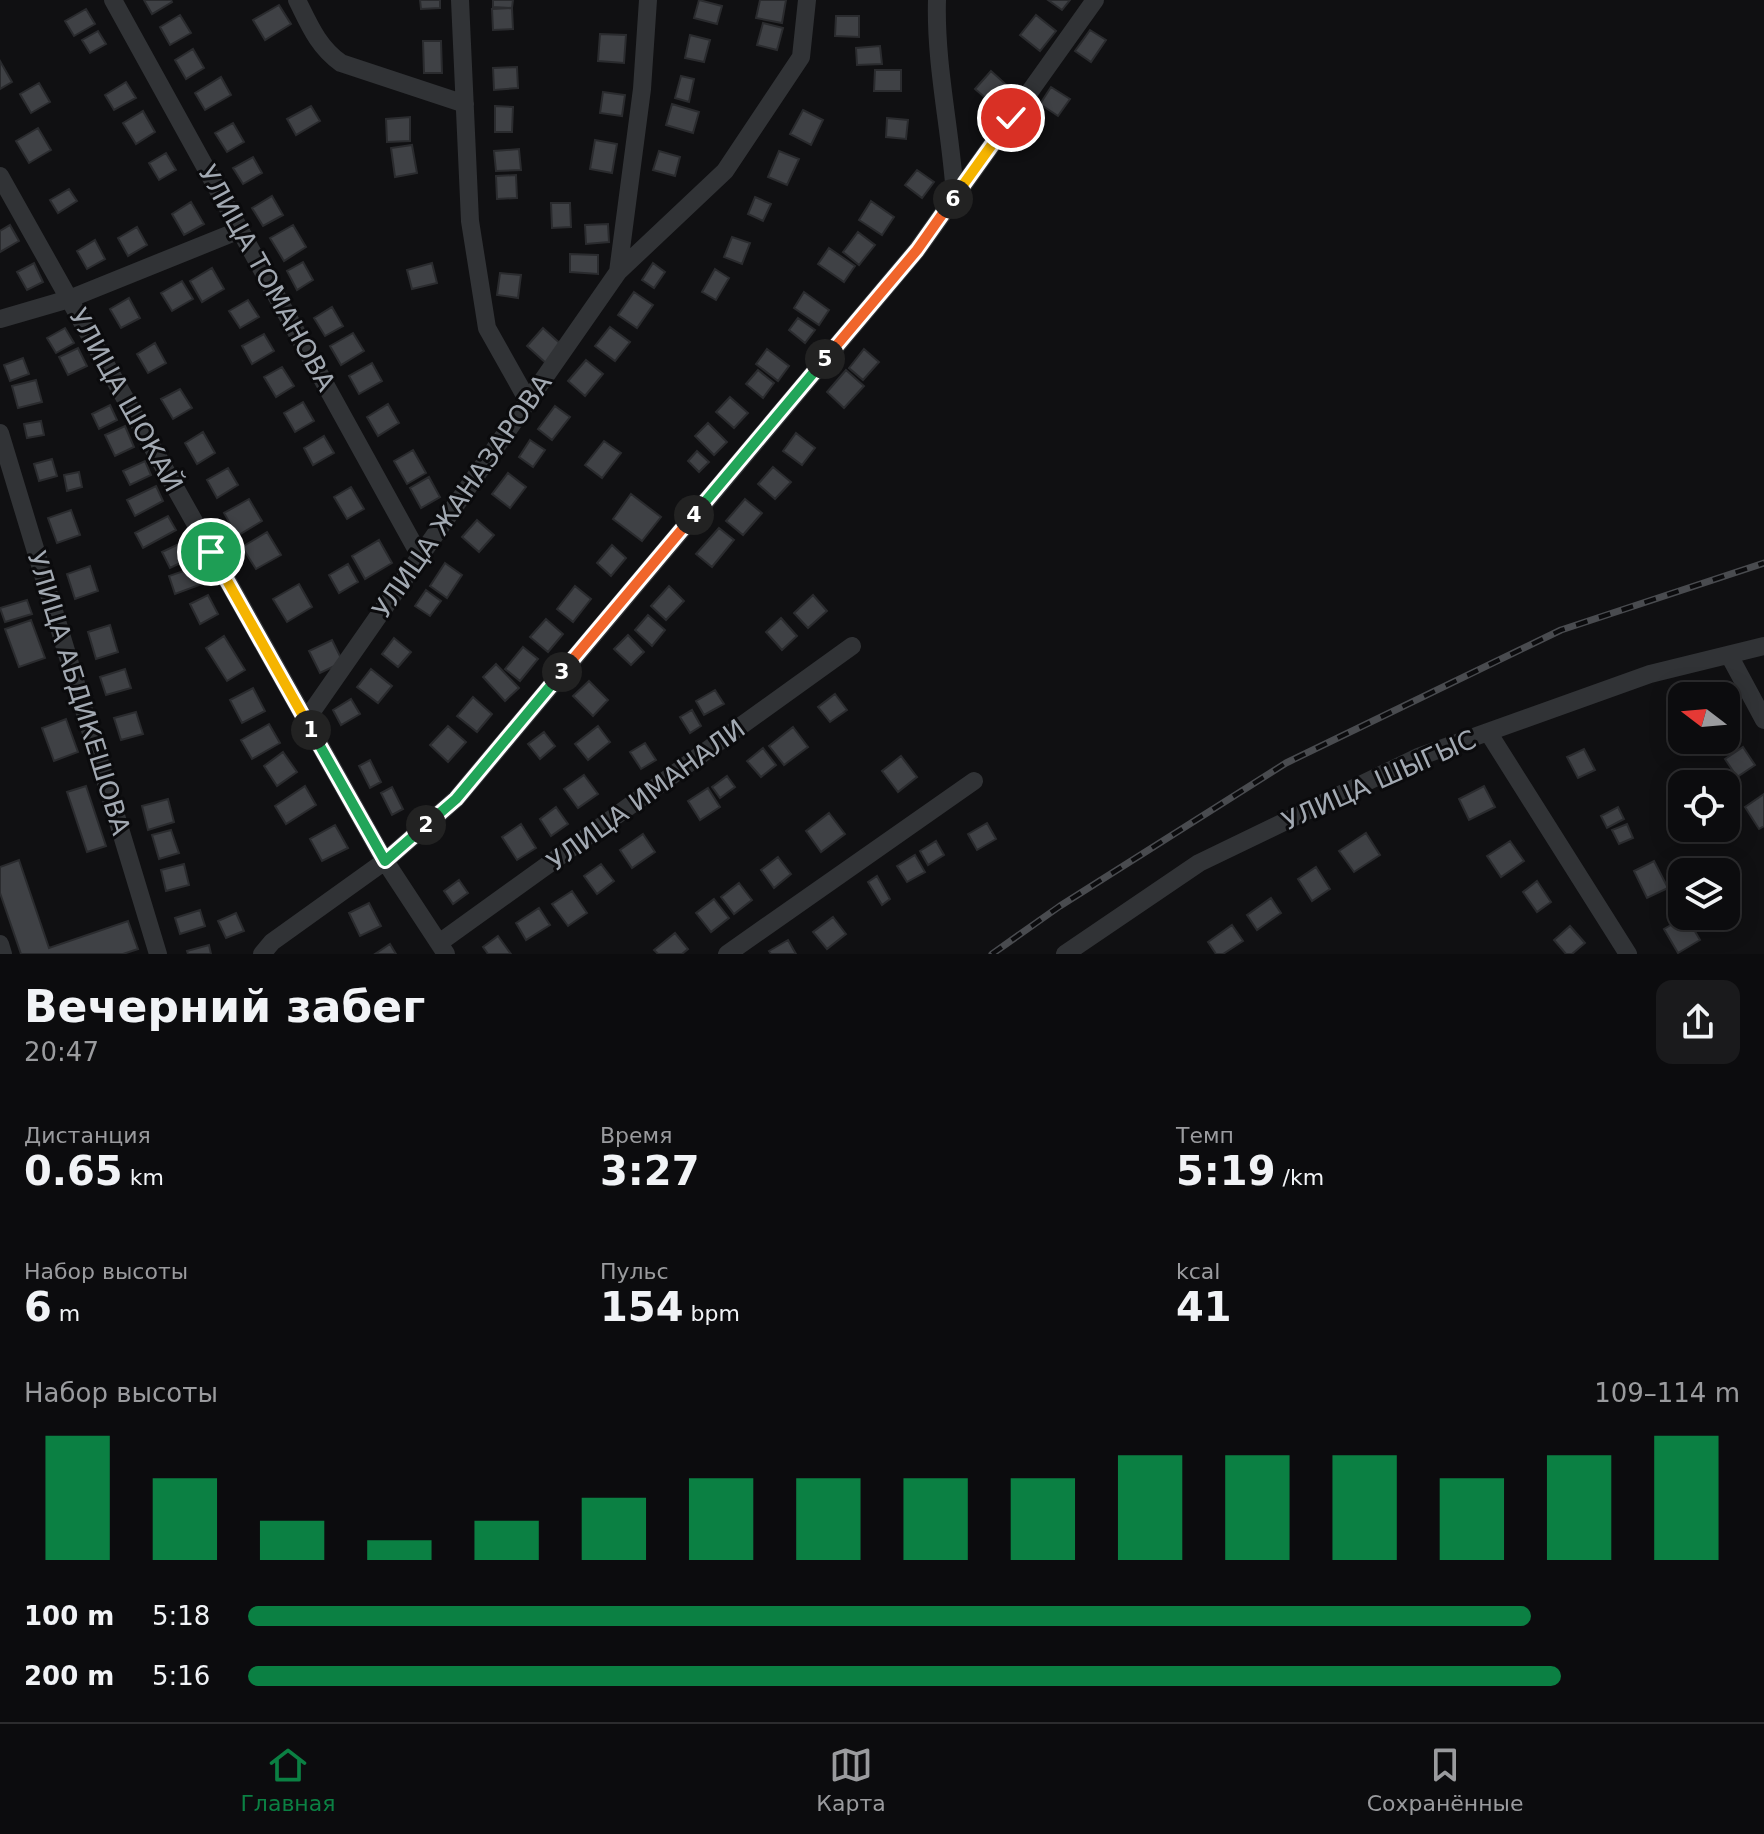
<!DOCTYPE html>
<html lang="ru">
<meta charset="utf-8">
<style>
body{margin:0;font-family:"DejaVu Sans",sans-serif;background:#1a1a1c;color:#f1f3f6;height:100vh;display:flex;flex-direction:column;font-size:30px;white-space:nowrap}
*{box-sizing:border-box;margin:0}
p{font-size:26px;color:#9a9b9e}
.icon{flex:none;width:44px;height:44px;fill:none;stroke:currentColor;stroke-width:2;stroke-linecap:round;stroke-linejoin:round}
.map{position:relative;height:954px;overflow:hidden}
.sheet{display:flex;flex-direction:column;background:#0c0c0e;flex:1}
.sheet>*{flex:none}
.needle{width:52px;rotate:286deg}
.controls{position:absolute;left:1668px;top:682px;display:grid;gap:16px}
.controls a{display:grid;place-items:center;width:72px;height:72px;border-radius:16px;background:#0c0c0e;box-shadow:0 4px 20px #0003,0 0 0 2px #2c2c2e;font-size:40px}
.pin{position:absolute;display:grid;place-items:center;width:68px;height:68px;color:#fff;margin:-34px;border:4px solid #fff;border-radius:50%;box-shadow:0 2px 8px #0007}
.km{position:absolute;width:40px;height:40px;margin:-20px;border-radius:50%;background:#222;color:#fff;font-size:22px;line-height:40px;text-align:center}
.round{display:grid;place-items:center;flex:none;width:84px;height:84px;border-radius:16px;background:#1a1a1c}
.summary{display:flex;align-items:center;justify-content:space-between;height:136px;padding:0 24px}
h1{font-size:44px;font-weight:700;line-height:60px}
.figures{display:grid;grid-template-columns:repeat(3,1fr);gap:12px;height:136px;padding:8px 24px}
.figures div{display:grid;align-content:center}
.figures b{font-size:40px;font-weight:700}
.figures small{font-size:22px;font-weight:400}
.figures p{font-size:22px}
.chart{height:224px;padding:16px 24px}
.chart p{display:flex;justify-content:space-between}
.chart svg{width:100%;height:144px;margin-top:8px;stroke:#0b8043;stroke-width:6}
ul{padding:0 24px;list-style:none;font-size:26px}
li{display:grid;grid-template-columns:128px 96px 1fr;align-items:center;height:60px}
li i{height:20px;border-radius:10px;background:#0b8043}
.dock{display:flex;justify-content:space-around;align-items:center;height:112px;border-top:2px solid #2c2c2e;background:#0c0c0e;font-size:22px;color:#9a9b9e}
.dock a{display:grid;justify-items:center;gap:4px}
.dock .current{color:#0b8043}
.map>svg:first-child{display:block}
</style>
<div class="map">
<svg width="1764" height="954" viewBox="0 0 1764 954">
<rect width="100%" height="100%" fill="#101012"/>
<!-- building -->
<path fill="#3f4145" stroke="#2a2b2e" stroke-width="2" d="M144 0H171L172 2 152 14Z
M420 0H440V8L421 9Z
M493 0H513L512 8 493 7Z
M699 0 722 6 717 24 694 18Z
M760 0H786L782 23 756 18Z
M1048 0H1070L1062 10Z
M279 5 291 24 265 40 253 20Z
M512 8 513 29 493 30 492 9Z
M86 9 95 24 74 36 65 21Z
M180 15 191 33 170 45 160 27Z
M1036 15 1056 31 1040 51 1020 35Z
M836 16H859V37L835 36Z
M763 23 783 28 777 50 757 45Z
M1090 30 1106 40 1091 62 1075 51Z
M98 31 106 44 90 53 82 40Z
M600 34 626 35 624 63 598 61Z
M690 35 710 40 704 62 685 58Z
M423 41H441L442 73H424Z
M880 46 882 64 857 65 856 48Z
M193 49 204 68 186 79 175 60Z
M0 61 12 82 0 89Z
M517 67 518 88 494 90 493 68Z
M875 70H901V91H874Z
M991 71 1011 89 996 107 975 89Z
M681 76 694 79 689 102 675 98Z
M221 77 231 95 205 110 195 93Z
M126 82 136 98 114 110 105 95Z
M39 83 50 102 31 113 20 94Z
M1051 87 1070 99 1058 116 1040 104Z
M603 92 625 95 622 116 600 113Z
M672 104 699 112 693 133 666 125Z
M311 106 320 121 296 135 287 119Z
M495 106 513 107 512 132H495Z
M803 110 823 120 811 145 790 134Z
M143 111 155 132 136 144 123 123Z
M410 117V141L387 142 386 119Z
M887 118 908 120 906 139 886 137Z
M233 123 244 142 227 152 215 133Z
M38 128 51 150 29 163 16 141Z
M595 140 617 144 612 173 590 169Z
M412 145 417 173 395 177 391 148Z
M519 149 521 170 496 171 494 151Z
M659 151 680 157 675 176 653 170Z
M779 151 799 159 787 185 768 177Z
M166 153 176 170 159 180 149 163Z
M253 157 262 173 243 184 233 168Z
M917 170 934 182 922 198 905 185Z
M516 175 517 198 497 199 496 176Z
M69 189 77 201 58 213 50 200Z
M272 196 283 215 263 226 252 208Z
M755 197 771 204 763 221 748 214Z
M871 201 894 217 882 235 859 220Z
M191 202 204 224 184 235 172 214Z
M551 203H570L571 227 552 228Z
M608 224 609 242 586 244 585 225Z
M10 225 19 241 0 252V231Z
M293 225 306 247 284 261 270 238Z
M137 227 147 245 128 256 118 238Z
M858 232 875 245 859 265 843 252Z
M732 237 750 243 742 264 724 257Z
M95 240 105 259 87 269 77 251Z
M829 248 855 266 844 282 818 264Z
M570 254 598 255V274L570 272Z
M303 262 313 280 297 290 287 271Z
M34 263 43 282 27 290 17 272Z
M432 263 437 283 412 289 407 270Z
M653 263 665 272 654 288 642 280Z
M212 268 224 289 202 302 190 281Z
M715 269 729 278 716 300 702 292Z
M500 273 521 275 518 298 497 295Z
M182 281 193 299 172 311 161 293Z
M634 292 653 305 637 328 618 315Z
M804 292 829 310 819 325 794 308Z
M129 298 140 318 121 328 110 309Z
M248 300 259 317 240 328 229 311Z
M332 307 343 326 325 336 314 318Z
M798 318 815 330 805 343 789 330Z
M610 327 630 342 615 361 595 346Z
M65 328 74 343 56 353 47 338Z
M543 328 563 346 547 364 527 346Z
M353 333 364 351 341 365 330 346Z
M264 334 274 351 252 364 242 346Z
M155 343 166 363 148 373 137 354Z
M78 348 87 366 68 375 59 357Z
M767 349 789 366 778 381 756 364Z
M864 349 879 362 863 380 849 368Z
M23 358 29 374 10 381 4 365Z
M586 360 603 374 585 396 568 381Z
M372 363 382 381 359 394 349 376Z
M282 367 294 386 276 397 264 377Z
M758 370 774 383 763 398 746 384Z
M846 370 864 386 844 408 827 392Z
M36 380 42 402 18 408 12 386Z
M180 389 192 408 173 419 161 399Z
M730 397 748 413 734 428 716 412Z
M303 402 314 421 295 432 284 413Z
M388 404 399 423 378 436 367 417Z
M110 405 117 420 99 429 92 414Z
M555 406 570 417 552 440 538 429Z
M41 421 44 435 27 438 24 424Z
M708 423 727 442 714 455 695 436Z
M125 426 134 447 115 456 105 435Z
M203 432 215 453 197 464 185 443Z
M796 433 815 448 802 465 783 451Z
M324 436 334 453 313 465 304 448Z
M530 440 545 450 533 467 519 457Z
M604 441 621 453 602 478 585 465Z
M413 450 426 473 407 484 394 461Z
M697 451 709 462 699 472 688 461Z
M52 459 57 476 39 481 34 464Z
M145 461 151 475 130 485 123 471Z
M773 467 791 482 775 499 758 484Z
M228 468 238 485 217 498 207 480Z
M79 472 82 487 67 491 64 475Z
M508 473 526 487 510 508 492 494Z
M429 477 440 497 421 508 410 488Z
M156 486 163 501 135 516 127 500Z
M351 487 364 509 347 519 334 497Z
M631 494 661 517 642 541 613 519Z
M249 499 262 521 237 536 224 513Z
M745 499 762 513 743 535 726 521Z
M71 510 80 535 57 543 48 518Z
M168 516 176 530 143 548 135 533Z
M477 520 494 535 479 552 462 537Z
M719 528 734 540 712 567 696 554Z
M267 532 281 555 256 569 242 547Z
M379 540 392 563 365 579 352 556Z
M183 542 191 558 170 568 162 552Z
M612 545 626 558 611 576 597 563Z
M445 563 462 575 447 598 430 586Z
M348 564 358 582 339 593 329 575Z
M90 566 98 591 75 599 67 574Z
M195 567 202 584 175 594 169 576Z
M299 584 312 607 287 622 273 599Z
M575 586 591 599 573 622 557 609Z
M669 586 684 601 666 620 651 606Z
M426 590 441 601 430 616 415 606Z
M208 595 218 614 200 624 190 604Z
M813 595 827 611 808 628 794 613Z
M27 600 32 614 5 622 0 608Z
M648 615 665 630 652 646 635 630Z
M781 618 797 636 782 650 766 632Z
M546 619 563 634 548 652 530 637Z
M31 620 45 658 19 667 5 629Z
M110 625 118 652 96 659 88 632Z
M628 635 644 652 631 665 614 649Z
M224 636 245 670 227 681 206 648Z
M394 638 411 652 398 667 382 654Z
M332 640 343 662 320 673 309 651Z
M523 647 538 659 520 681 505 669Z
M496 664 519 688 505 701 483 677Z
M125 669 131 688 106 695 100 677Z
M371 669 392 686 378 703 357 687Z
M589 681 608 700 593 716 573 696Z
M253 688 265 711 242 723 230 700Z
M715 690 724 704 704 715 696 701Z
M835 694 847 710 830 722 818 707Z
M473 697 492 714 477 732 457 716Z
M351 699 360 714 341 725 333 710Z
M692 710 701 726 690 733 680 717Z
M136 712 143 734 121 740 114 718Z
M66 719 78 752 54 761 42 728Z
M269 724 280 743 252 759 241 740Z
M1730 725 1739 743 1722 751 1717 740H1726V727Z
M448 726 466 742 448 762 430 745Z
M598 726 610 742 588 760 575 744Z
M793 727 808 747 784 765 769 746Z
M544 732 555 746 540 759 528 744Z
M645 743 656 760 641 769 630 752Z
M1743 747 1755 765 1737 777 1725 759Z
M763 748 776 765 761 777 747 761Z
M1584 749 1595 770 1578 778 1567 757Z
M283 752 297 772 277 786 264 766Z
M901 756 917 777 898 792 882 771Z
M370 760 381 782 370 788 359 766Z
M584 775 598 794 578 808 564 789Z
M727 776 735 787 720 798 712 787Z
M86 786 106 846 87 852 67 792Z
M305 786 316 805 286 824 275 806Z
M1484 786 1495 807 1469 820 1459 799Z
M392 787 403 809 392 815 381 793Z
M708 788 720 807 700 820 688 801Z
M1764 794V826L1759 829 1745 807Z
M168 799 174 822 148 830 142 806Z
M556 807 568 824 551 836 540 819Z
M1618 807 1624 819 1607 828 1601 816Z
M829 813 845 834 821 852 806 831Z
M987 823 996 839 977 850 968 834Z
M521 824 536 848 517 860 502 837Z
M1627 824 1633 838 1619 844 1612 830Z
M335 825 348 848 322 861 310 839Z
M171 830 179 853 159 859 152 835Z
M1366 833 1380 855 1354 872 1339 851Z
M643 834 655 852 632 868 620 850Z
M936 841 944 855 928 865 920 851Z
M1510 841 1524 861 1501 877 1487 856Z
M915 855 925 872 907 882 897 866Z
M778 857 791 874 774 888 761 870Z
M19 860 49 948 128 921 138 949 123 954H21L0 893V867Z
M1654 861 1668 888 1647 898 1634 871Z
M184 864 189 885 166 891 161 870Z
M601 864 614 881 597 894 584 876Z
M1316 867 1330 889 1312 901 1298 879Z
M877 876 890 899 882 905 868 882Z
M459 880 468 893 453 904 444 891Z
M1537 881 1551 902 1537 912 1523 892Z
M739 883 752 900 734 914 721 897Z
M572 891 587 913 568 926 552 904Z
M1271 898 1281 913 1257 930 1247 915Z
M714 899 729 918 711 932 696 913Z
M369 903 381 926 360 936 349 913Z
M539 908 550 925 526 940 516 923Z
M200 910 205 926 180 934 175 918Z
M236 913 244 931 226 938 218 921Z
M1686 916 1700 940 1678 953 1664 929Z
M833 917 846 934 827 949 813 932Z
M1232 925 1243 941 1223 954H1216L1208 942Z
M1570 926 1585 943 1572 954H1566L1554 940Z
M675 933 688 949 682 954H658L654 950Z
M498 936 511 954H488L483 947Z
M788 940 796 954H771L769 951Z
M390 944 396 954H375Z
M209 945 211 954H188L187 951Z"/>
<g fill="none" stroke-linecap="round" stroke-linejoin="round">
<!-- minor -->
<path stroke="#313336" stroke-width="18" d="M113 0 420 556
M297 0C309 24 318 47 341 63L465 104
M460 0 470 221 487 328 528 401
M937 0C935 65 951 131 955 196
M0 176 385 861 446 954
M618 272 642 89 648 0
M0 319 69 299 240 230
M0 433 158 954
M1729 655 1764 720
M306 720 618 272 725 171 801 57 807 0
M1488 732 1628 954
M439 943 852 646
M0 944 3 954
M262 954 272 942 385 861 456 799 917 250 1095 0
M727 954 974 781
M1065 954 1199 863 1418 757 1650 674 1764 646"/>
<defs>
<path id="rail" d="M992 954 1060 906 1286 763 1561 630 1764 563"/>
</defs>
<!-- rail casing -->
<use href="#rail" stroke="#494b4f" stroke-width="7"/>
<!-- rail -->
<use href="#rail" stroke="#0b0b0d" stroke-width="4" stroke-dasharray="12" stroke-linecap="butt"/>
</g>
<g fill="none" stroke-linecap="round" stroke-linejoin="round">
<defs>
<path id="split-1" d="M211 552 311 730"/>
<path id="split-2" d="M311 730 385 861 426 825"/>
<path id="split-3" d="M426 825 456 799 562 672"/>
<path id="split-4" d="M562 672 694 515"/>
<path id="split-5" d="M694 515 825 359"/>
<path id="split-6" d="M825 359 917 250 953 199"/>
<path id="split-7" d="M953 199 1011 118"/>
</defs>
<!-- split-1 casing -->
<use href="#split-1" stroke="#fff" stroke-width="16"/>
<!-- split-2 casing -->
<use href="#split-2" stroke="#fff" stroke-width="16"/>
<!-- split-3 casing -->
<use href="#split-3" stroke="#fff" stroke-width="16"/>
<!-- split-4 casing -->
<use href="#split-4" stroke="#fff" stroke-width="16"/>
<!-- split-5 casing -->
<use href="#split-5" stroke="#fff" stroke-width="16"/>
<!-- split-6 casing -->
<use href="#split-6" stroke="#fff" stroke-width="16"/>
<!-- split-7 casing -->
<use href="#split-7" stroke="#fff" stroke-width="16"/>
<!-- split-1 -->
<use href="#split-1" stroke="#f5b400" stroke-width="10"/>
<!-- split-2 -->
<use href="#split-2" stroke="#22a559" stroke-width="10"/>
<!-- split-3 -->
<use href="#split-3" stroke="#22a559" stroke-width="10"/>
<!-- split-4 -->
<use href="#split-4" stroke="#f0652b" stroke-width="10"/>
<!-- split-5 -->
<use href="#split-5" stroke="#22a559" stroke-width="10"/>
<!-- split-6 -->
<use href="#split-6" stroke="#f0652b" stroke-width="10"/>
<!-- split-7 -->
<use href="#split-7" stroke="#f5b400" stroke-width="10"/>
</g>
<g text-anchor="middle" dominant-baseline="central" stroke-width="6" stroke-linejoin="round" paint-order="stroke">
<!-- street labels -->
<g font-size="26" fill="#a2a9b2" stroke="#0b0b0d">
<text transform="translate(267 278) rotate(61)">УЛИЦА ТОМАНОВА</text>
<text transform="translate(126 400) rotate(61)">УЛИЦА ШОКАЙ</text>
<text transform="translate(462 496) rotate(-55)">УЛИЦА ЖАНАЗАРОВА</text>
<text transform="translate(79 693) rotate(73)">УЛИЦА АБДИКЕШОВА</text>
<text transform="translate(1379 780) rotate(-24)">УЛИЦА ШЫГЫС</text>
<text transform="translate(646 795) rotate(-36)">УЛИЦА ИМАНАЛИ</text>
</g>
</g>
</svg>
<div class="controls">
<a><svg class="needle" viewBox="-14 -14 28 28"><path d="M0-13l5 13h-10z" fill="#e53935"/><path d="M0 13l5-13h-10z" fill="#9a9b9e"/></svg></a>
<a><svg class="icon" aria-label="locate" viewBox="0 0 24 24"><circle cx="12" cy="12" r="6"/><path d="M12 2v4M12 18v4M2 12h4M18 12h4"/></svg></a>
<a><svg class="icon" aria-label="layers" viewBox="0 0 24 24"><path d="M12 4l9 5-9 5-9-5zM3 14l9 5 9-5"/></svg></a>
</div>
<div class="pin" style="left:211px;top:552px;background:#1e9e55"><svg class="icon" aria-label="arrive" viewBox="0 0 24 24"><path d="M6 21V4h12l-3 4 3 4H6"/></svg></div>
<div class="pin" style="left:1011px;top:118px;background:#d93025"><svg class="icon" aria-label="check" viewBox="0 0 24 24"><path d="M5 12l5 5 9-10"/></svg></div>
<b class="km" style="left:311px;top:730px">1</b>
<b class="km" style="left:426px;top:825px">2</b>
<b class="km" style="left:562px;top:672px">3</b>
<b class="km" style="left:694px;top:515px">4</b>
<b class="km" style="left:825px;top:359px">5</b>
<b class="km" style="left:953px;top:199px">6</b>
</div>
<section class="sheet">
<div class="summary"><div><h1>Вечерний забег</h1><p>20:47</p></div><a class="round"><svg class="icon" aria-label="share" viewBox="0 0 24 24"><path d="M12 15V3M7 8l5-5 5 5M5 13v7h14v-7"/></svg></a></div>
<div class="figures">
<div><p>Дистанция</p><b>0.65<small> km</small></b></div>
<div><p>Время</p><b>3:27</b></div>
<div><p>Темп</p><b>5:19<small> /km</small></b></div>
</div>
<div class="figures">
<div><p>Набор высоты</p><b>6<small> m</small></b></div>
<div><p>Пульс</p><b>154<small> bpm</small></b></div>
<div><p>kcal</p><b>41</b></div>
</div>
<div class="chart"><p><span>Набор высоты</span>109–114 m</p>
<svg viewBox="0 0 160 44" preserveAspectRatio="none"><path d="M5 44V6M15 44V19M25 44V32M35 44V38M45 44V32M55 44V25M65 44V19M75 44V19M85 44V19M95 44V19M105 44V12M115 44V12M125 44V12M135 44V19M145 44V12M155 44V6"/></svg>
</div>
<ul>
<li><b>100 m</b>5:18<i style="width:86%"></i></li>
<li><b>200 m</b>5:16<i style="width:88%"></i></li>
</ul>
</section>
<nav class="dock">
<a class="current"><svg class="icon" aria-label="home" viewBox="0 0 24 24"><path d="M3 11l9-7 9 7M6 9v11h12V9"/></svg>Главная</a>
<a><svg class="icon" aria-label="map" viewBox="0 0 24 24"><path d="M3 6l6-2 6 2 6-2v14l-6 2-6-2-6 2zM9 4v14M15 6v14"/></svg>Карта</a>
<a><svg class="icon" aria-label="saved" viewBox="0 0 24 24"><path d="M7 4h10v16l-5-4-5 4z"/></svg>Сохранённые</a>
</nav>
